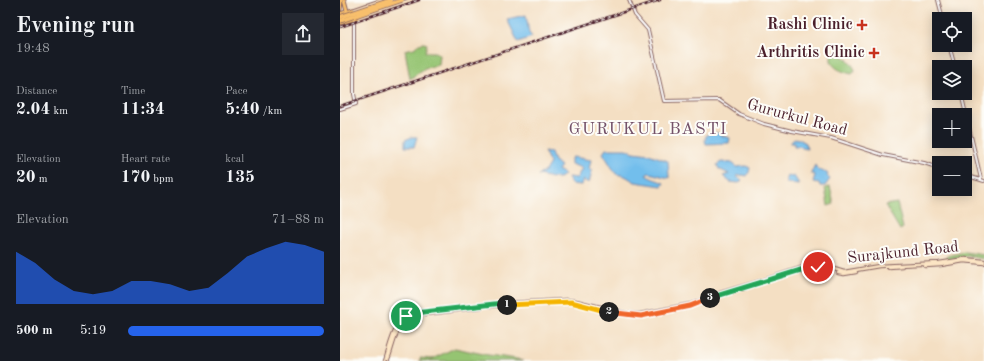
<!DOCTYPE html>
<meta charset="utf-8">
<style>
body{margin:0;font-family:"Old Standard TT",serif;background:#242831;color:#f1f3f6;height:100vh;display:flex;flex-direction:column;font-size:15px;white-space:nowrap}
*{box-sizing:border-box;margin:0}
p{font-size:13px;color:#9ea1a6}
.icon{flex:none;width:22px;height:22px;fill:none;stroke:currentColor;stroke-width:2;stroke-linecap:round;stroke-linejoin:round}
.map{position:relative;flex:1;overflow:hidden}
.panel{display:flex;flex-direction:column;background:#171b24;width:340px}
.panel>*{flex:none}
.buttons{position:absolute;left:592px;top:12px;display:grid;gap:8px}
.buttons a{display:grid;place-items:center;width:40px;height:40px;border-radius:0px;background:#171b24;box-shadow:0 2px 10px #0003;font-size:20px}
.pin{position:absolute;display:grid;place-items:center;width:34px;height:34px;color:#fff;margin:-17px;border:2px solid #fff;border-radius:50%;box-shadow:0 1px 4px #0007}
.km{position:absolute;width:20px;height:20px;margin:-10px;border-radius:50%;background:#222;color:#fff;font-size:11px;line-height:20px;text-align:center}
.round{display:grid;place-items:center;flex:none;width:42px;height:42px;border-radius:0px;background:#242831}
.overview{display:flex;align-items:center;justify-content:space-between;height:68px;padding:0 16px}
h1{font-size:22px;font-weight:600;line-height:30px}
.stats{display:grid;grid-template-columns:repeat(3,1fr);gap:6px;height:68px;padding:4px 16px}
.stats div{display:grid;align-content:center}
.stats b{font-size:17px;font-weight:600}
.stats small{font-size:11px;font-weight:400}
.stats p{font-size:11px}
.chart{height:112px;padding:8px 16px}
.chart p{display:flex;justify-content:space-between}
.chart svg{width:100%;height:72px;margin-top:4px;fill:#2563eb;opacity:.7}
ul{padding:0 16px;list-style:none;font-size:13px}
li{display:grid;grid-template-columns:64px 48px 1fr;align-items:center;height:30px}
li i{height:10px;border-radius:5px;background:#2563eb}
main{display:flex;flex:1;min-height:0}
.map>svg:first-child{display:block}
</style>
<main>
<section class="panel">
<div class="overview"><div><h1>Evening run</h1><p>19:48</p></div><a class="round"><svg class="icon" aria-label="share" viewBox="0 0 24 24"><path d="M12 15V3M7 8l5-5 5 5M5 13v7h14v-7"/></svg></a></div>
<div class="stats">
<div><p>Distance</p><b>2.04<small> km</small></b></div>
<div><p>Time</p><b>11:34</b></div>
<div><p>Pace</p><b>5:40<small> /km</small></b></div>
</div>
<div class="stats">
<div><p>Elevation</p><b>20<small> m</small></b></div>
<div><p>Heart rate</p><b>170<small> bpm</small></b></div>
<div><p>kcal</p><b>135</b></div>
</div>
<div class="chart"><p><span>Elevation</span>71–88 m</p>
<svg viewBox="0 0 160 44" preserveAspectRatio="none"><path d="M0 44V12L10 19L20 29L30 36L40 38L50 36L60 30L70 30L80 32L90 36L100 34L110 25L120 15L130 10L140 6L150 8L160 12V44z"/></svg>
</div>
<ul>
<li><b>500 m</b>5:19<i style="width:100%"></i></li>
</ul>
</section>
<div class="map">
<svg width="644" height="361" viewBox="0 0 644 361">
<rect width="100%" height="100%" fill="#fdfcf7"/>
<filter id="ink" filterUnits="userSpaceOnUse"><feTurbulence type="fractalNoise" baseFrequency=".025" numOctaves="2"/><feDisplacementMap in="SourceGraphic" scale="8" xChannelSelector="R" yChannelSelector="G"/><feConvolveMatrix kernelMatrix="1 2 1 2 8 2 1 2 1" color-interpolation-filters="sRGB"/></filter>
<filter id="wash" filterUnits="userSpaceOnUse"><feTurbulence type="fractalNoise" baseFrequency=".012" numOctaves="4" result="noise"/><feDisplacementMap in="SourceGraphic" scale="16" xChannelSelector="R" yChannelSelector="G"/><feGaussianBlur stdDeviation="0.9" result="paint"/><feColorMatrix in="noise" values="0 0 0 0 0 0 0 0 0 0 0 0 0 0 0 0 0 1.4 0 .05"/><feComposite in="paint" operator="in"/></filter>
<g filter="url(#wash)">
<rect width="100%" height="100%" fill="#f4dfc3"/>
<!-- green -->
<path fill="#95c472" stroke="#70724e" d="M84 43 87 44 85 52H95L100 55 99 65 85 68 70 79 65 50 74 48 79 44Z
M493 52C503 54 511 61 515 70L512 74C502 72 485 66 493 52Z
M490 187 494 204 488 206 485 188Z
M557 203 563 228 560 230 545 205Z
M625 252 644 255V259L628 256 606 261 607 256Z
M115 348 148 355 177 359 183 361H80V358L92 359Z"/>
<!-- water -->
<path fill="#72beec" stroke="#5e6e8c" d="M186 15 189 33 192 37 178 42 167 19Z
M371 133H378L380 135 390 138 389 143 366 144 365 140 366 136Z
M72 137H77L74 147H65V140Z
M455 138 459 139 466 143 467 149 462 148 460 146H454V143H451V142Z
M266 149H286L294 152 309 154 328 161 329 178 309 173 306 175C311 179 318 180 324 183L322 186 295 182 285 176 276 174 263 153Z
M204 151 211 152 214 161 221 166 218 170 225 174C220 182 206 176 198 175L205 171 210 163Z
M233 157 251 160 249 169 252 171 249 183 243 180 241 185 231 184 228 177 237 178 242 168 231 164V158Z
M381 162 392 163 397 167 406 166 410 168 409 172 407 176 403 175 396 176 402 180 399 183 390 182 383 176 389 174 379 169 377 165Z
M475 165 478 170 485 172 488 174 487 176 490 179 485 186H480L479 183 473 182 475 175 471 173Z
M447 175 452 177 454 176 459 184 446 183V178Z"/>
</g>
<g filter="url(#ink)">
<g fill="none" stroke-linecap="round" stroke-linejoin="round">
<defs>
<path id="tertiary" d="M289 0 295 15 308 30 324 101 379 100 399 114 424 124 452 131 491 138 543 155 584 163 599 168
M598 0 603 19
M609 45 615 67
M621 93 641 179
M0 109 16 104 14 94V19
M625 175 644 181"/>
<path id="secondary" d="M13 10 42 0
M17 18 71 0
M585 266 601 265 624 261 644 263
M549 267 562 266
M498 273 504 274 516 272
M438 277 467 268 484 267
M180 304 233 302 270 312 301 316 350 306 384 293 405 288
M150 306 173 305
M86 314 141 307
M48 359C54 344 56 321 73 315
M45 361C51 344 54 318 75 313L149 304 226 300 236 301 289 314H300L351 304 380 293 424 280 461 268 474 265H481L504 272 539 266 599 263 625 259 644 261"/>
<path id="primary" d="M4 0 7 11
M0 9 1 0
M0 14 13 10 17 14V18L0 23"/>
</defs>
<!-- tertiary casing -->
<use href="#tertiary" stroke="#866260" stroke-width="4"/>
<!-- secondary casing -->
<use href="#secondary" stroke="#866260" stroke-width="4.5"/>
<!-- primary casing -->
<use href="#primary" stroke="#866260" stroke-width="5"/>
<!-- tertiary -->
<use href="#tertiary" stroke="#fff" stroke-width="2"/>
<!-- secondary -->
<use href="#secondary" stroke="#fce5c4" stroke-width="2.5"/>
<!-- primary -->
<use href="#primary" stroke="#f8bf6c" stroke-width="3"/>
<defs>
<path id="rail" d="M0 27 79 0
M0 106 320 0"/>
</defs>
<!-- rail casing -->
<use href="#rail" stroke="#4a1f2b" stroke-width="2.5"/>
<!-- rail -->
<use href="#rail" stroke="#fdfcf7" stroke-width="1" stroke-dasharray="3" stroke-linecap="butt"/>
<defs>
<path id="trunk-bridge" d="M0 17 51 0
M0 21 62 0"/>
</defs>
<!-- trunk-bridge casing -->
<use href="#trunk-bridge" stroke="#866260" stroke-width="5.5" stroke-linecap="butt"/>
<!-- trunk-bridge -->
<use href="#trunk-bridge" stroke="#f8bf6c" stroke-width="3.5"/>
</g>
</g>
<g fill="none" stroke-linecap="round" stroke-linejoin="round" filter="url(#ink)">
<defs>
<path id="split-1" d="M66 316 75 313 163 303V305H167"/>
<path id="split-2" d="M167 305 231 302 269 312"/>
<path id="split-3" d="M269 312 301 316 350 306 370 298"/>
<path id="split-4" d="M370 298 464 269 478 267"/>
</defs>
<!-- split-1 casing -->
<use href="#split-1" stroke="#fff" stroke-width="8"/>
<!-- split-2 casing -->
<use href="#split-2" stroke="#fff" stroke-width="8"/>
<!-- split-3 casing -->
<use href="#split-3" stroke="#fff" stroke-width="8"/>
<!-- split-4 casing -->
<use href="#split-4" stroke="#fff" stroke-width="8"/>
<!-- split-1 -->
<use href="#split-1" stroke="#22a559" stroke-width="5"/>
<!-- split-2 -->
<use href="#split-2" stroke="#f5b400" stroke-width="5"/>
<!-- split-3 -->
<use href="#split-3" stroke="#f0652b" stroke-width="5"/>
<!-- split-4 -->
<use href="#split-4" stroke="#22a559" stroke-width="5"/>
</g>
<!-- markers -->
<g fill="#c8321e" stroke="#fdfcf7" stroke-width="1.5">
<path d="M520 19h4v4h4v4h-4v4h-4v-4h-4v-4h4z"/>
<path d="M532 47h4v4h4v4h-4v4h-4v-4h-4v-4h4z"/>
</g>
<g text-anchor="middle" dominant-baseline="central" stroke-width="4" stroke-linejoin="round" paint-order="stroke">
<!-- poi labels -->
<g font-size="16" font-weight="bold" fill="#4a1f2b" stroke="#fdfcf7" text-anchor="end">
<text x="513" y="25">Rashi Clinic</text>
<text x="525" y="53">Arthritis Clinic</text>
</g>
<!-- street labels -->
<g font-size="16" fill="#4a1f2b" stroke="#fdfcf7">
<text transform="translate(457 118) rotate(15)">Gururkul Road</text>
<text transform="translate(563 253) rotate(-6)">Surajkund Road</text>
</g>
<!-- neighbourhood labels -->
<g font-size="17" letter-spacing="1" fill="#745269" stroke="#fdfcf7">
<text x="308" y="129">GURUKUL BASTI</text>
</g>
</g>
</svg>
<div class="buttons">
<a><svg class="icon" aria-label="locate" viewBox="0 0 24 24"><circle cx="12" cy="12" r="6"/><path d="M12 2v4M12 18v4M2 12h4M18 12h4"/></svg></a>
<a><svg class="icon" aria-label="layers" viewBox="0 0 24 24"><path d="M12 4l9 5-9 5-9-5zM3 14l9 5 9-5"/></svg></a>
<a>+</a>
<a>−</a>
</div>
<div class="pin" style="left:66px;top:316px;background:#1e9e55"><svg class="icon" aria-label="arrive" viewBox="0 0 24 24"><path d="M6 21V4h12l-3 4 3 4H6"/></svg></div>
<div class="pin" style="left:478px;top:267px;background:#d93025"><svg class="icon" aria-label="check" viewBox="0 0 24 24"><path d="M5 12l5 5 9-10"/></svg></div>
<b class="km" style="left:167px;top:305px">1</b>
<b class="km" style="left:269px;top:312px">2</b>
<b class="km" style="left:370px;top:298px">3</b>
</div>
</main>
